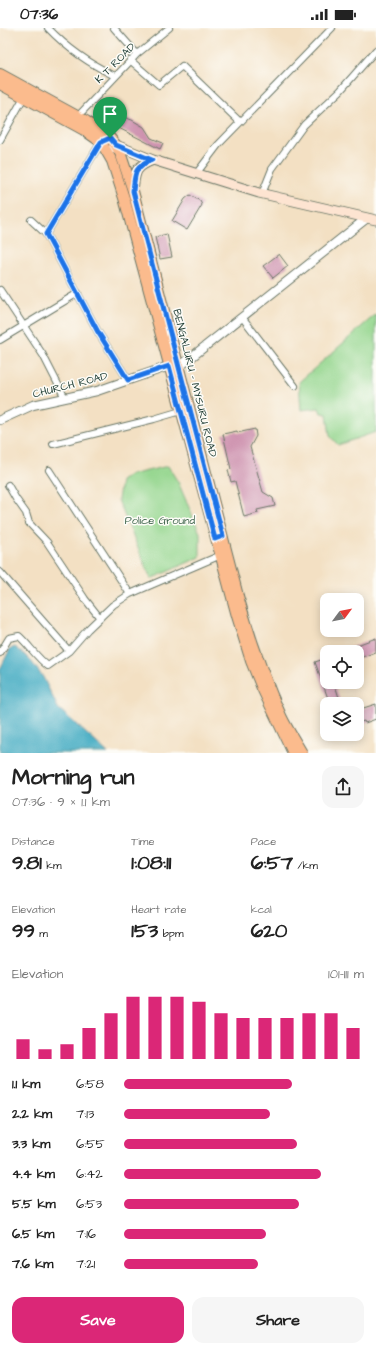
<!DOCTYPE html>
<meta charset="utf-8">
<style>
body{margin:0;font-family:"Architects Daughter",sans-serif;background:#f6f6f6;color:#222;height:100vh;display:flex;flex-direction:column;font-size:15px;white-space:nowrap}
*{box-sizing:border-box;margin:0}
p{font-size:13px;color:#767676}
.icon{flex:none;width:22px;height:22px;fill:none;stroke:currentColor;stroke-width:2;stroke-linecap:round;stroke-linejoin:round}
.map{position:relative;height:725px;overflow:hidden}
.side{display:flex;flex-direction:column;background:#fff;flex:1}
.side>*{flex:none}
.needle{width:26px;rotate:58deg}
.tools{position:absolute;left:320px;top:565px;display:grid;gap:8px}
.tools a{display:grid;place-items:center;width:44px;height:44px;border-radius:8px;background:#fff;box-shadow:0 2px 10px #0003;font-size:20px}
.pin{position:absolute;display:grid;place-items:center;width:34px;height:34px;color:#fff;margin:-41px -17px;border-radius:50% 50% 50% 0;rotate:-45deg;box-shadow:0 0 4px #0007}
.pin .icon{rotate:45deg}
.round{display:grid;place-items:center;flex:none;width:42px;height:42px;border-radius:12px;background:#f6f6f6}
.summary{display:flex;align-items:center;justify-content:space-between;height:68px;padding:0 12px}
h1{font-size:22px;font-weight:700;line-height:30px}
.metrics{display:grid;grid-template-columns:repeat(3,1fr);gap:6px;height:68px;padding:4px 12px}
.metrics div{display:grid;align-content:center}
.metrics b{font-size:20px;font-weight:700}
.metrics small{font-size:11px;font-weight:400}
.metrics p{font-size:11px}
.chart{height:112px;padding:8px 12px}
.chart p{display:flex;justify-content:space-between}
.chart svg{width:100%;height:72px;margin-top:4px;stroke:#db2777;stroke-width:6}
.cta{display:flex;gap:8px;margin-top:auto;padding:8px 12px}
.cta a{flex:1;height:46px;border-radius:12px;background:#db2777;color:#fff;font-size:16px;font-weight:700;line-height:46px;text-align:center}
.cta a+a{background:#f6f6f6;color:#222}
ul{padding:0 12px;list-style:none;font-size:13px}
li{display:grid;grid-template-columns:64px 48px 1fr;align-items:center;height:30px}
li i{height:10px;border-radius:5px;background:#db2777}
.status{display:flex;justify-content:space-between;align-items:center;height:28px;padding:0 20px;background:#fff;direction:ltr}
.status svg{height:11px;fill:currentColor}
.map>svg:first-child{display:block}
</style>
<div class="status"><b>07:36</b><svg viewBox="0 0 49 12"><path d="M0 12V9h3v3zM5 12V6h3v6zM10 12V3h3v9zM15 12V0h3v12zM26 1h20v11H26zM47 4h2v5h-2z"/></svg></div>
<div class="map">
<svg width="376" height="725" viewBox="0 0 376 725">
<rect width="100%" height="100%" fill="#fdfcf7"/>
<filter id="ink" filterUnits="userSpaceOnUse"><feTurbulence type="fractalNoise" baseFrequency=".025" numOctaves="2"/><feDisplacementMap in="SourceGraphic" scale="8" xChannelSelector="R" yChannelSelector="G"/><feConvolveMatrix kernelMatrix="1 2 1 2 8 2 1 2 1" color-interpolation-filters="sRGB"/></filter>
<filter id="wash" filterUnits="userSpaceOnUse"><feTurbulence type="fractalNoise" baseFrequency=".012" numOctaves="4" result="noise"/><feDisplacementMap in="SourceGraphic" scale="16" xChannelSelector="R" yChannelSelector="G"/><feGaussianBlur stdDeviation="0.9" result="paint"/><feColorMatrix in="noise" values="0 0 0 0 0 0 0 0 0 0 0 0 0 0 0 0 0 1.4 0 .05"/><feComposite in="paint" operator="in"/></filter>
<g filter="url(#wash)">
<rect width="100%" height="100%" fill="#f3e0c3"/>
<!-- green -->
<path fill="#93d58c" stroke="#598960" d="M376 286V404L338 417 330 408 327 386 321 385 319 380 301 382 299 354Z
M168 438 178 454 200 505V529L151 551 118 472 121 453 130 447Z"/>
<!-- water -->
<path fill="#43abc2" stroke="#31747b" d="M15 619 23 625 31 633 43 649 58 680 108 725H0V641L10 621Z"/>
<g id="blocks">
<!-- building -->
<path fill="#ce92af" d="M97 84 109 90 120 88 132 92 144 99 151 110 163 115 160 121 95 88Z
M190 167 200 173 202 177 187 202 172 193 185 171Z
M167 206 172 229 160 231 155 209Z
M279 226 288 238 273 250 263 238Z
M255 401 256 408 250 419 263 464 273 470 275 478 257 482 258 485 244 489 235 453 231 454 228 442 231 441 223 406 237 403V405Z
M376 610V624L357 631V624H338Z
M327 630V654H334L341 676H330L315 634Z
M376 676V691L365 695 364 693 357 695V682Z"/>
</g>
</g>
<g filter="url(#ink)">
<use href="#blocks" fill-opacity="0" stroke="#697666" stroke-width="1"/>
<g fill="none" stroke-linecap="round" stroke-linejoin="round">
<defs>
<path id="minor" d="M48 0C67 20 90 36 115 48
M114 0 137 26
M130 32 159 57 182 38 240 94
M78 88 137 26 169 0
M0 112 24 69
M196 146 218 117 332 0
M262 166 272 141 304 97 340 63 376 22
M31 192 46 206 98 304 128 352
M46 206 101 114
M0 262 43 327 65 370
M242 289 295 358
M0 312 78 265
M53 416 154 391 181 383
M49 442 130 566
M8 457 16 471 26 485 29 495 47 514 85 571 100 590
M0 544 69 623
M0 625 9 610 19 608C29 617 37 630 48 638L69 623 88 601 113 577 130 566 221 527"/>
<path id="tertiary" d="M179 339 367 190
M0 392 33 377 97 363 169 338"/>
<path id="secondary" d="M113 120 116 117 153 132 259 165 376 192
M133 163C135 145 134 139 153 132"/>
<path id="primary" d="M0 46 86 93 110 110 116 117 121 127 133 163 238 568C250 610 264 651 282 690 288 702 295 713 302 725
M0 56 84 102 101 114 112 133 124 170 237 588 251 633 262 660 293 725"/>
</defs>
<!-- minor casing -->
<use href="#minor" stroke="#697666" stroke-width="8"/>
<!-- tertiary casing -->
<use href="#tertiary" stroke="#697666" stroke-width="10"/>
<!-- secondary casing -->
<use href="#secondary" stroke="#697666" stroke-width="11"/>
<!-- primary casing -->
<use href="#primary" stroke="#697666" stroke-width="12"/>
<!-- minor -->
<use href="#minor" stroke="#fff" stroke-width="6"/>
<!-- tertiary -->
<use href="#tertiary" stroke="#fff" stroke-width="8"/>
<!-- secondary -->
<use href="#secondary" stroke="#fde4d1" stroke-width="9"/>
<!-- primary -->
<use href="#primary" stroke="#fbbb8d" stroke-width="10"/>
</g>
</g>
<g fill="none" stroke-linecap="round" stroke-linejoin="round" filter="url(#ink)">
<defs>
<path id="route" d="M110 110 116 117 152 132C134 139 135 145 133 163L223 508 215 511 169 338 128 352 98 304 46 206 101 114Z"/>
</defs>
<!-- route casing -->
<use href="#route" stroke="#fff" stroke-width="8"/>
<!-- route -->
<use href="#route" stroke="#1a73e8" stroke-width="5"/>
</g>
<g text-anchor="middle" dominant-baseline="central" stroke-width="3" stroke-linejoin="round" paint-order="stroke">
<!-- street labels -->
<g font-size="11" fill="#1f3d34" stroke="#fdfcf7">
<text transform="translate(115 35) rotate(-45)">K T ROAD</text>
<text transform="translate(195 355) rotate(76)">BENGALURU - MYSURU ROAD</text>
<text transform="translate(70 357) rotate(-14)">CHURCH ROAD</text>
</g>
<!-- park labels -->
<g font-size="11" fill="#3c634a" stroke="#fdfcf7">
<text x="160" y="492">Police Ground</text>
</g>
</g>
</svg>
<div class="tools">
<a><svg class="needle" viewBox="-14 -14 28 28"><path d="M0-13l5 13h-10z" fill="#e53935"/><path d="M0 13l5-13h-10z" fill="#767676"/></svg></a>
<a><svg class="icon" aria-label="locate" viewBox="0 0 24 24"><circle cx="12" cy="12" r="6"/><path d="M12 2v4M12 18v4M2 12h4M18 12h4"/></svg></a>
<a><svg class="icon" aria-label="layers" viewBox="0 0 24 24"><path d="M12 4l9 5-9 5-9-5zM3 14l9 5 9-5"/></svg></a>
</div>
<div class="pin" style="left:110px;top:110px;background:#1e9e55"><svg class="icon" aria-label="arrive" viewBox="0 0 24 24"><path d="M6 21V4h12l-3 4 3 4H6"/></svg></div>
</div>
<section class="side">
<div class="summary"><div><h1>Morning run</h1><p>07:36 · 9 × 1.1 km</p></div><a class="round"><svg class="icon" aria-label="share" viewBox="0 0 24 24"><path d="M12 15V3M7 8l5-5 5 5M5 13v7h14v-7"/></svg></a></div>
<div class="metrics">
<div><p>Distance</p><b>9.81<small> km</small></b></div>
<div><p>Time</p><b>1:08:11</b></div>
<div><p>Pace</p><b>6:57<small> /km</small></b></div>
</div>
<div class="metrics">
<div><p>Elevation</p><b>99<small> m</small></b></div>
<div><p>Heart rate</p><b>153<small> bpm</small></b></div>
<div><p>kcal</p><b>620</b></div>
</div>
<div class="chart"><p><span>Elevation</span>101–111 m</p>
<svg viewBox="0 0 160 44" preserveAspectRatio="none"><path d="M5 44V32M15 44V38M25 44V35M35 44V25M45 44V16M55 44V6M65 44V6M75 44V6M85 44V9M95 44V16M105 44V19M115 44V19M125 44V19M135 44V16M145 44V16M155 44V25"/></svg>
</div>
<ul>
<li><b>1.1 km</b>6:58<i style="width:70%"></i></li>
<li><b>2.2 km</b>7:13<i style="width:61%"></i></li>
<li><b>3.3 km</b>6:55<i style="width:72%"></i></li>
<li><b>4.4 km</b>6:42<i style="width:82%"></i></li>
<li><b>5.5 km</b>6:53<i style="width:73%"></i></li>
<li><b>6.5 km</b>7:16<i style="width:59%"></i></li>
<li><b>7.6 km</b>7:21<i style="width:56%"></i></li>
</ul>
<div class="cta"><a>Save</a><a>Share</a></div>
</section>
